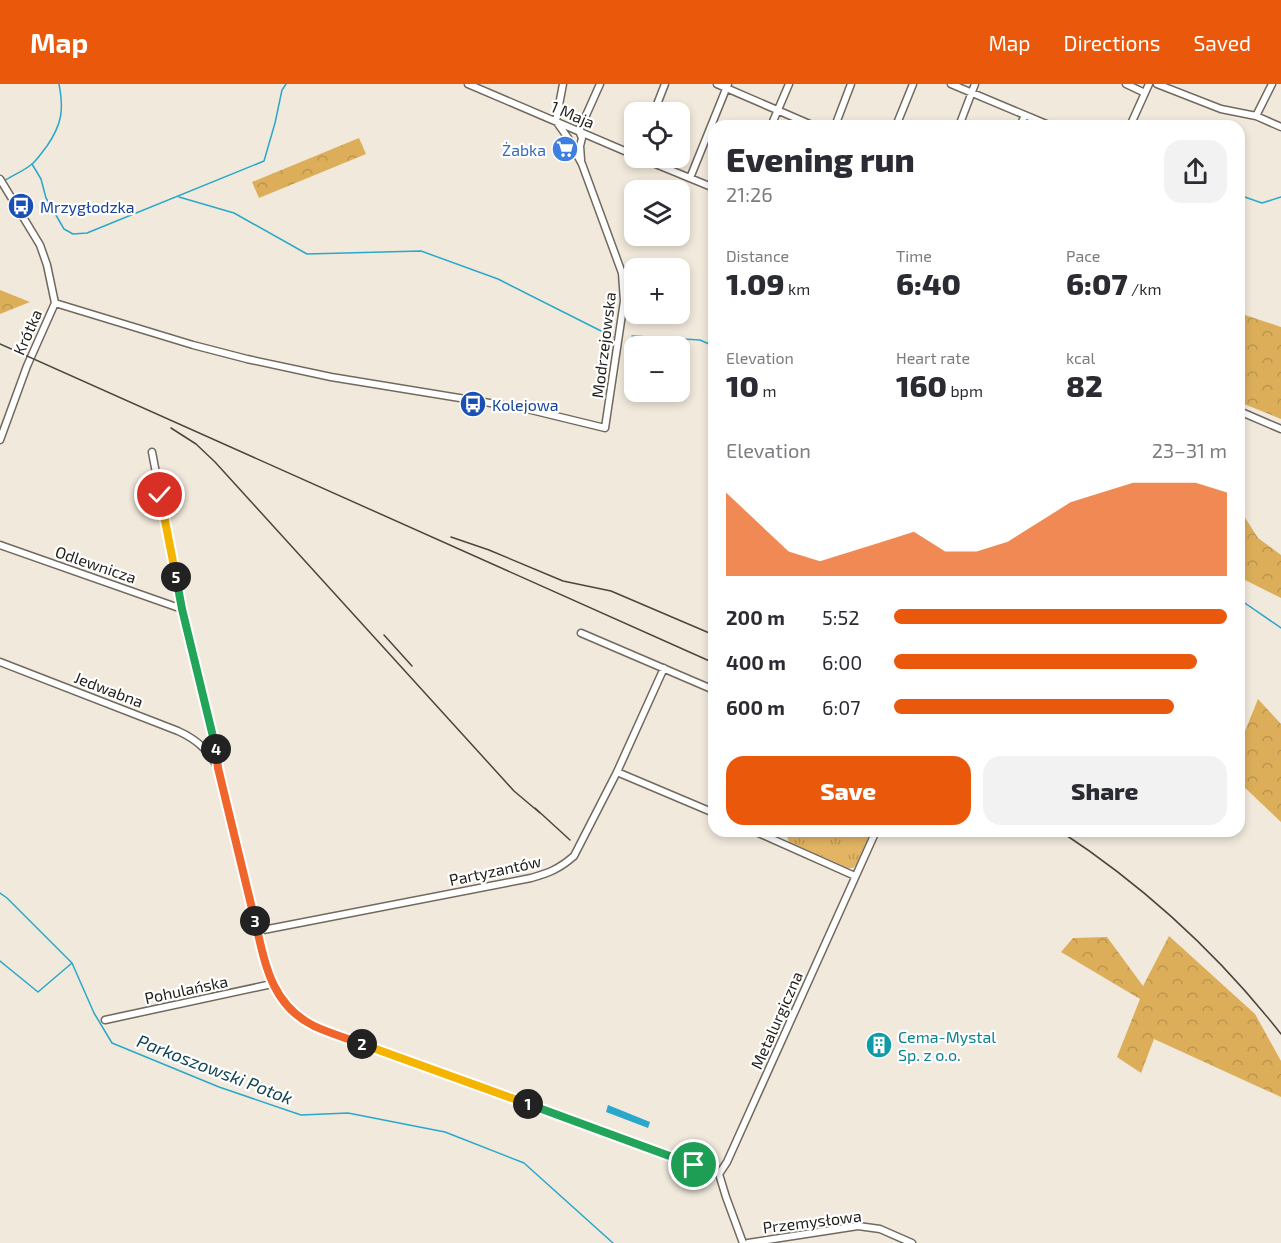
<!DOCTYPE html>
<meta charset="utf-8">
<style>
body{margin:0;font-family:"Exo 2",sans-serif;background:#f2f2f3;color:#2b2b33;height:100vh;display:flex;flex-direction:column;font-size:22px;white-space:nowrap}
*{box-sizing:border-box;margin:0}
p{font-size:20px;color:#7c7c81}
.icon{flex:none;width:33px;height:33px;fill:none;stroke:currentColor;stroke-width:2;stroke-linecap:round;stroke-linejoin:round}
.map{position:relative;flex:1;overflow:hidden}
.side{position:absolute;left:708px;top:36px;width:537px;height:717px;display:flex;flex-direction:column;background:#fff;border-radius:18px;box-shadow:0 3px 9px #0003}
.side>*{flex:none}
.controls{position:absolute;left:624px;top:18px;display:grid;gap:12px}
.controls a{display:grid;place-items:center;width:66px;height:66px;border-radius:12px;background:#fff;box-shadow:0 3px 9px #0003;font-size:30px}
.pin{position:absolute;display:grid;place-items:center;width:51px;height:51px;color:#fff;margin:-26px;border:3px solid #fff;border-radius:50%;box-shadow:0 2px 6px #0007}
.km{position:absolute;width:30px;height:30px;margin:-15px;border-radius:50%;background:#222;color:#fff;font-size:16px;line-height:30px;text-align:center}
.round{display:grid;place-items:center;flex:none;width:63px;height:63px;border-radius:18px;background:#f2f2f3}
.head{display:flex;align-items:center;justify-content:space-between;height:102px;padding:0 18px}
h1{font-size:33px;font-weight:800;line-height:45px}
.figures{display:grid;grid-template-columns:repeat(3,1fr);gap:9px;height:102px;padding:6px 18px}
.figures div{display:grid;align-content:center}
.figures b{font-size:30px;font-weight:800}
.figures small{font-size:16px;font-weight:400}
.figures p{font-size:16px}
.chart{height:168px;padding:12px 18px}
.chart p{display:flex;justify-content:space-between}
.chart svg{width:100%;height:108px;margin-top:6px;fill:#ea580c;opacity:.7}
.button{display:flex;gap:12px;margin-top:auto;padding:12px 18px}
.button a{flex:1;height:69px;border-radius:18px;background:#ea580c;color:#fff;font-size:24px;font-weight:800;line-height:69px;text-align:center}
.button a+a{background:#f2f2f3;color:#2b2b33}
ul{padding:0 18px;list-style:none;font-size:20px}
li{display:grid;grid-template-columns:96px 72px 1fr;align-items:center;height:45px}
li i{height:15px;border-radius:8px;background:#ea580c}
header{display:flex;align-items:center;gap:36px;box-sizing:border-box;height:84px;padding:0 30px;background:#ea580c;color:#fff}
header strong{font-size:28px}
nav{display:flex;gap:33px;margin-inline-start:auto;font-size:21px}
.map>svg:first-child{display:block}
</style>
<header>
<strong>Map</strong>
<nav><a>Map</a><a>Directions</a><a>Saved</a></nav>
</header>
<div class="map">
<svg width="1281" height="1159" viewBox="0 0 1281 1159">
<defs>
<pattern id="grass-tufts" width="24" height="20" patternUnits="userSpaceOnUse" patternTransform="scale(1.5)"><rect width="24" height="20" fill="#e2b463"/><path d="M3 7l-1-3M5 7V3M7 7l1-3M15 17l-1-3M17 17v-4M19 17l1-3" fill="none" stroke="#c29a55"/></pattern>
<pattern id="forest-crowns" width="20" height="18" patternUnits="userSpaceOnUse" patternTransform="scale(1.5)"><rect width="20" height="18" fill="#dcae5a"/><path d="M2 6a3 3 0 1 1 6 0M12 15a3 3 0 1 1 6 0" fill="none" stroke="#bc954e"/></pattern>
</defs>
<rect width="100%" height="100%" fill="#f1e9db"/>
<!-- grass -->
<path fill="url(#grass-tufts)" d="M779 747H871L856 781 853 784H848L789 758 787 753 782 751 783 749Z"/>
<!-- forest -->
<path fill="url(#forest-crowns)" d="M359 54 366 70 259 114 252 98Z
M0 206 30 218 0 230Z
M1239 229 1281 243V335L1239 318Z
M1239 424 1258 454 1281 471V514L1239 493Z
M1258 615 1281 640V738L1239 698V662Z
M1169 852 1255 930 1281 977V1013L1154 955 1141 989 1117 973 1140 915 1061 868 1073 854 1107 853 1143 902Z"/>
<!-- water -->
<path fill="#29a8cb" d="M608 1021 650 1038 648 1044 606 1028Z"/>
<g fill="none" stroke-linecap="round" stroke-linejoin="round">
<!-- stream -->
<path stroke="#29a8cb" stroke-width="1.5" d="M32 80 41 95 46 114 64 145 73 150 87 149 264 77 275 39 282 6 286 0
M4 97C13 91 24 87 32 80 38 75 42 68 47 62 62 40 64 26 59 0
M1239 111 1262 119 1281 113
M179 113 234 129 307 170 421 167 498 195 613 253
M632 252 700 256 709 260
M1239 515 1281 544
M0 809 7 814 72 879 94 929 112 959 219 1003 301 1031 348 1029 445 1048 524 1079 613 1159
M0 877 38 908 72 879"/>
<defs>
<path id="minor" d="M468 0 634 71
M717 0 814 42
M951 0 1051 42
M1126 0 1145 9
M1157 0 1221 25 1256 32 1281 43
M654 28 665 0
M1256 32 1272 0
M771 42 789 0
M835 42 851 0
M896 42 913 0
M959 42 975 0
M1020 42 1025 31
M1130 42 1149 0
M579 47 600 0
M579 47 582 54 580 62 581 76
M641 74 714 104
M690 94 728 0
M0 95 40 161 47 181 55 219
M55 219 193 261 247 275 331 293 527 325 605 344 624 217 622 189 582 80 568 54 556 37 563 0
M1239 327 1281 345
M0 356 27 282 55 219
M152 368 182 525 211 644 218 681
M0 461 182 525
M581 549 714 606
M0 578 178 647C196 655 213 669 219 688L269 892C279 914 294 931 316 943L719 1090
M617 688 714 729
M754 747 855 792
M258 847 531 794C549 789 559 785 574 772L617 688 664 584
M105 936 272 900
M719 1090 727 1078 876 747
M719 1090 726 1113 743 1159
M748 1159 858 1142 880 1145 912 1159"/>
</defs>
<!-- minor casing -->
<use href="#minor" stroke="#71695e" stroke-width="9"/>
<!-- minor -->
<use href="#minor" stroke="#fff" stroke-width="6"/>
<!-- rail -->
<path stroke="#4a463f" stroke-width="1.5" d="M0 260 714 579
M171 344 196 360 215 378 514 707 540 729
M451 453 489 466 563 497 611 507 714 551
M384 551 412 582
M535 724 570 756
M1060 747C1144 802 1219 871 1281 950"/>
</g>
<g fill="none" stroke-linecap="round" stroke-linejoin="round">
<defs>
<path id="split-1" d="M528 1020 694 1081"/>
<path id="split-2" d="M362 960 528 1020"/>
<path id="split-3" d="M255 837C265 879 271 921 314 942 329 949 346 954 362 960"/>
<path id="split-4" d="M216 665 218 684 255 837"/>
<path id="split-5" d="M176 493 182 525 216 665"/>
<path id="split-6" d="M160 411 176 493"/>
</defs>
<!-- split-1 casing -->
<use href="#split-1" stroke="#fff" stroke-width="12"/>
<!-- split-2 casing -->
<use href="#split-2" stroke="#fff" stroke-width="12"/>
<!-- split-3 casing -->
<use href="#split-3" stroke="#fff" stroke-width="12"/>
<!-- split-4 casing -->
<use href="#split-4" stroke="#fff" stroke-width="12"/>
<!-- split-5 casing -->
<use href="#split-5" stroke="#fff" stroke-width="12"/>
<!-- split-6 casing -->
<use href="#split-6" stroke="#fff" stroke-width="12"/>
<!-- split-1 -->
<use href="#split-1" stroke="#22a559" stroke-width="8"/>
<!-- split-2 -->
<use href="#split-2" stroke="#f5b400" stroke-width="8"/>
<!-- split-3 -->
<use href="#split-3" stroke="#f0652b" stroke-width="8"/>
<!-- split-4 -->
<use href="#split-4" stroke="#f0652b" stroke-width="8"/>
<!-- split-5 -->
<use href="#split-5" stroke="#22a559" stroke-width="8"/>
<!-- split-6 -->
<use href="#split-6" stroke="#f5b400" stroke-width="8"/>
</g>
<!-- icons -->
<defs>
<symbol id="supermarket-disc" viewBox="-11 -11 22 22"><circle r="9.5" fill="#3f7fe0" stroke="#fff"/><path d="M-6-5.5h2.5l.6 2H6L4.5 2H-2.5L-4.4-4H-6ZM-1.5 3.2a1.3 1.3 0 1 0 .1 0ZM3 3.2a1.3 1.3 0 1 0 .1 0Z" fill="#fff"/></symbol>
<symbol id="bus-disc" viewBox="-11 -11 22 22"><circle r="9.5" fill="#1a4fb4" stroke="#fff"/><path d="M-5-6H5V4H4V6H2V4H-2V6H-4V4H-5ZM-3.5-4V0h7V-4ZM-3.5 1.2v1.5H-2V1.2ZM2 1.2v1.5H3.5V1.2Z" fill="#fff"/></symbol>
<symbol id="building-disc" viewBox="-11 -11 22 22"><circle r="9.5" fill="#0f9aa8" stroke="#fff"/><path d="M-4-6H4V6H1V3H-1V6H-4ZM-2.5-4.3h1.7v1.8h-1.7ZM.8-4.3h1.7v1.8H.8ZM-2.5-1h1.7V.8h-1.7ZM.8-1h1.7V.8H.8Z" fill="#fff"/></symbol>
</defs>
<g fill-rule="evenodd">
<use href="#supermarket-disc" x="550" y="50" width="30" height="30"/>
<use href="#bus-disc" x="6" y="107" width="30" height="30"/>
<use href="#bus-disc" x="458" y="305" width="30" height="30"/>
<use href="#building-disc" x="864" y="946" width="30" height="30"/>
</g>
<g text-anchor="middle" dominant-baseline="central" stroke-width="4.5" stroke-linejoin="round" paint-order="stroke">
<!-- street labels -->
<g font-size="16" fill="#201d18" stroke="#fff">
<text transform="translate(573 30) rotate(23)">1 Maja</text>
<text transform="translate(27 248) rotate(-66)">Krótka</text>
<text transform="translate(603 261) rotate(-83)">Modrzejowska</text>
<text transform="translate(96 480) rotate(19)">Odlewnicza</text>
<text transform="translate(109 605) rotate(21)">Jedwabna</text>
<text transform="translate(495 786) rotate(-12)">Partyzantów</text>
<text transform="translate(186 905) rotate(-12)">Pohulańska</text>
<text transform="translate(776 936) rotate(-66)">Metalurgiczna</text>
<text transform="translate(812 1137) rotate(-7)">Przemysłowa</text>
</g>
<!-- shop labels -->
<g font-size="16" fill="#366cbe" stroke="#fff" text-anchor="end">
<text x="546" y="65">Żabka</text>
</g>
<!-- transit labels -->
<g font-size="16" fill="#164399" stroke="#fff" text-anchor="start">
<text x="40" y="122">Mrzygłodzka</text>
<text x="492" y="320">Kolejowa</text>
</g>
<!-- culture labels -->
<g font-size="16" fill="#0d838f" stroke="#fff" text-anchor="start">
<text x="898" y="952">Cema-Mystal<tspan x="898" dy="18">Sp. z o.o.</tspan></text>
</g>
<!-- water labels -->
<g font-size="18" font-style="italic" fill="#124554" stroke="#fff">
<text transform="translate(215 985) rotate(21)">Parkoszowski Potok</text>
</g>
</g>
</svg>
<div class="controls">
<a><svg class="icon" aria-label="locate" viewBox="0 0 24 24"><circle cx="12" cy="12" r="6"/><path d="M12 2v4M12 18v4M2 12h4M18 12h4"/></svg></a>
<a><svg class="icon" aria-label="layers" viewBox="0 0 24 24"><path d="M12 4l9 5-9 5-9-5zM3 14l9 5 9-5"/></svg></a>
<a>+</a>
<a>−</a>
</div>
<div class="pin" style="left:694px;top:1081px;background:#1e9e55"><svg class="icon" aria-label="arrive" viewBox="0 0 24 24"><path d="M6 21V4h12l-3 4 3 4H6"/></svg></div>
<div class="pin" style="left:160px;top:411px;background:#d93025"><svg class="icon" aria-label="check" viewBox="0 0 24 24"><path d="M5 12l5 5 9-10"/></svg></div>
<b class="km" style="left:528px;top:1020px">1</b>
<b class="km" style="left:362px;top:960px">2</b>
<b class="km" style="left:255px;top:837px">3</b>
<b class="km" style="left:216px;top:665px">4</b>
<b class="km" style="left:176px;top:493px">5</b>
<section class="side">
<div class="head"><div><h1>Evening run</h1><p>21:26</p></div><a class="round"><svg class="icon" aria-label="share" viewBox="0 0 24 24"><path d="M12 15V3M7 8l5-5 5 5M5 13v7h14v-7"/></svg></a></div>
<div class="figures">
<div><p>Distance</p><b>1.09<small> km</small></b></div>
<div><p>Time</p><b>6:40</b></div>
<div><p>Pace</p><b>6:07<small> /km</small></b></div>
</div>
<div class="figures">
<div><p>Elevation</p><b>10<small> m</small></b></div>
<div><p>Heart rate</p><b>160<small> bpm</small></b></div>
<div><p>kcal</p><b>82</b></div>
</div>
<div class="chart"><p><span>Elevation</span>23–31 m</p>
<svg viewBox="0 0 160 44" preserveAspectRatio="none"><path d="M0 44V10L10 22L20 34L30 38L40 34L50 30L60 26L70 34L80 34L90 30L100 22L110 14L120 10L130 6L140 6L150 6L160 10V44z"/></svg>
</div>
<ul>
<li><b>200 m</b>5:52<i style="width:100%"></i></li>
<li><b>400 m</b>6:00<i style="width:91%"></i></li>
<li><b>600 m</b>6:07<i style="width:84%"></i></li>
</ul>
<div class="button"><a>Save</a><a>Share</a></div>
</section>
</div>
